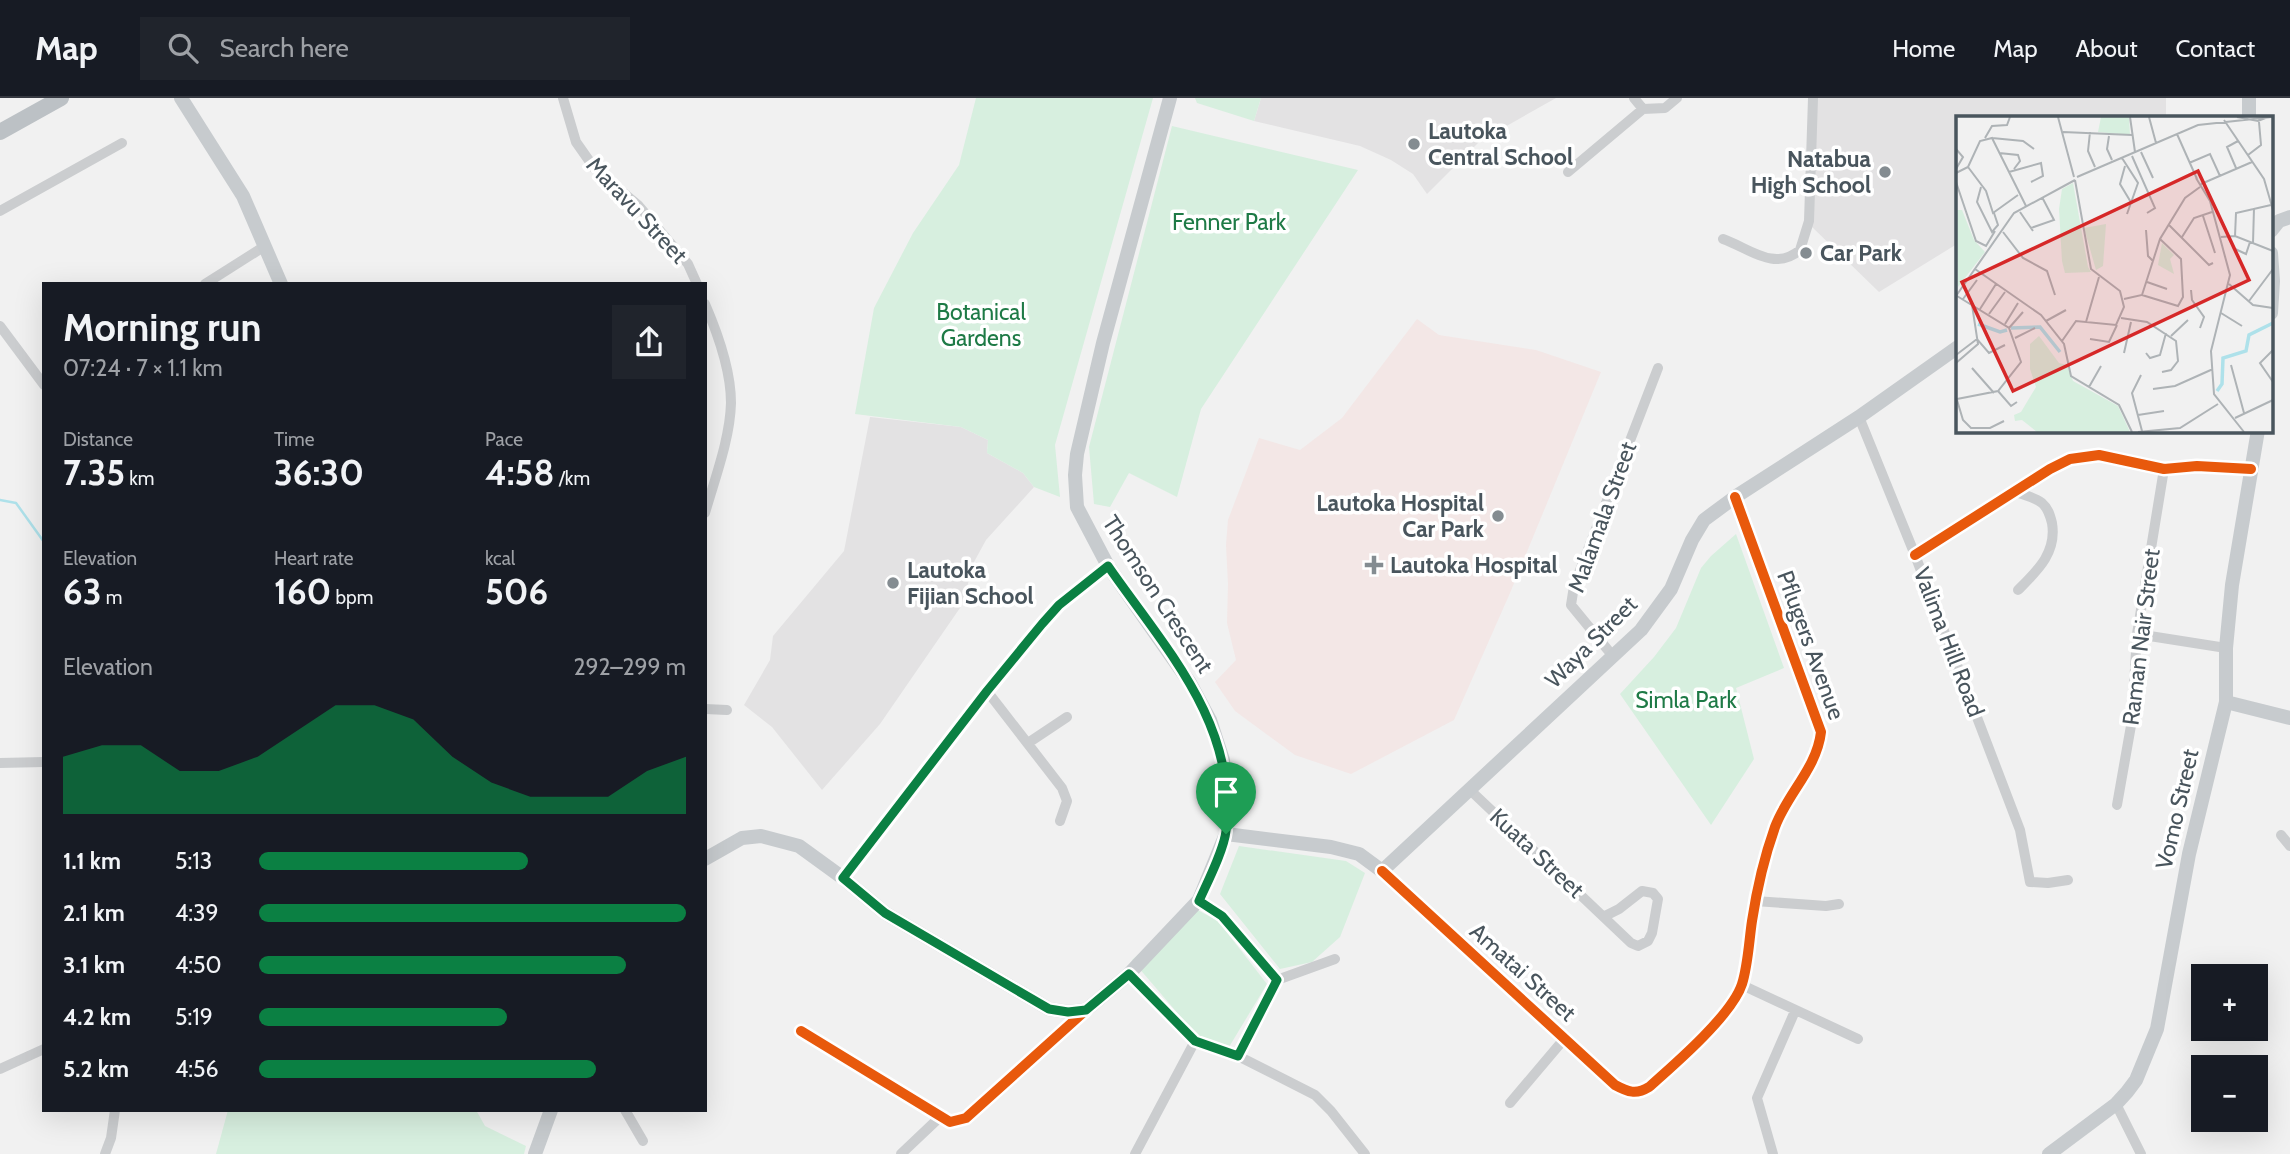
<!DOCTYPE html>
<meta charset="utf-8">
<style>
body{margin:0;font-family:Cabin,sans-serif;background:#20242c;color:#f1f3f6;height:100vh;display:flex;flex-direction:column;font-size:26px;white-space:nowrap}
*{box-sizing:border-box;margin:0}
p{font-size:23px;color:#9ea1a6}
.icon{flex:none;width:38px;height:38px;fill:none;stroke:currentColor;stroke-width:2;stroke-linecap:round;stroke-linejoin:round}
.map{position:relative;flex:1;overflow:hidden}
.sheet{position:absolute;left:42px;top:184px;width:665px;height:830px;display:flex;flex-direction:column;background:#171b24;border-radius:0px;box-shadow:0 7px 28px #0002}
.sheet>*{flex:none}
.tools{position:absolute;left:2191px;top:866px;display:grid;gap:14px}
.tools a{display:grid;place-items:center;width:77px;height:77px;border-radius:0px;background:#171b24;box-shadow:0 7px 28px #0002;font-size:35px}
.pin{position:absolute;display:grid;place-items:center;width:60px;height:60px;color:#fff;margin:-72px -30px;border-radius:50% 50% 50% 0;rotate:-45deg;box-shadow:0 0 7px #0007}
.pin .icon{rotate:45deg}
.round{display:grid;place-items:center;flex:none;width:74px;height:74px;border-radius:0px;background:#20242c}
.head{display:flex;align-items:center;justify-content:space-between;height:119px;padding:0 21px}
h1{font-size:38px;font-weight:800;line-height:52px}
.stats{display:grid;grid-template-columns:repeat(3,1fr);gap:10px;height:119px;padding:7px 21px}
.stats div{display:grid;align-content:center}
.stats b{font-size:35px;font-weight:800}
.stats small{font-size:19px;font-weight:400}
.stats p{font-size:19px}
.chart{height:196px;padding:14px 21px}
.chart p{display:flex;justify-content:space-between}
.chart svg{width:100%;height:126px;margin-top:7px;fill:#0b8043;opacity:.7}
ul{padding:0 21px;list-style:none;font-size:23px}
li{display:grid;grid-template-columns:112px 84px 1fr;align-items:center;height:52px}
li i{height:18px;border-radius:9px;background:#0b8043}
header{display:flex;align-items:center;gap:42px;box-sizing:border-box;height:98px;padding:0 35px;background:#171b24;border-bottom:2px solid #363941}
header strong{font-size:33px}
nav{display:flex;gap:38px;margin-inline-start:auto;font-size:24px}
.search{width:490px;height:63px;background:#20242c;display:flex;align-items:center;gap:18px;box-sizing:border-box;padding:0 24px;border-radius:0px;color:#9ea1a6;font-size:26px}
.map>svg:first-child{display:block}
</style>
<header>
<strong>Map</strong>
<div class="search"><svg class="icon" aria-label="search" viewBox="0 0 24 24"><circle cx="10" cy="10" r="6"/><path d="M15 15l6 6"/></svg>Search here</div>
<nav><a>Home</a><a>Map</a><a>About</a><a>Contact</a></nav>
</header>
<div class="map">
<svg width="2290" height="1056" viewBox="0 0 2290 1056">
<rect width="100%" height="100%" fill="#f1f1f1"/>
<!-- education -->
<path fill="#e3e2e3" d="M1261 0H1556L1480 43 1427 96 1413 76 1391 62 1360 48 1254 23Z
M1815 0H2166V19H1958L1957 146 1879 194 1811 128Z
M870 319 961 329 988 342 987 355 1023 375 1034 389 986 442 974 464 962 507 880 626 822 692 772 629 744 607 770 562 773 538 844 453Z"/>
<!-- medical -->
<path fill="#f3e7e6" d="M1417 221 1439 237 1536 252 1601 274 1510 495 1454 622 1351 676 1295 657 1235 613 1215 584 1236 562 1227 525 1228 486 1226 447 1228 422 1259 340 1300 352 1342 320Z"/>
<!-- green -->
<path fill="#d7efdf" d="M976 0H1153L1055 347 1060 399 1034 389 1023 375 987 355 988 342 961 329 855 316 874 210 913 135 959 67Z
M1195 0H1261L1254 23 1197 5Z
M1172 28 1358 72 1201 311 1177 399 1129 375 1110 409 1094 406 1089 349Z
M1736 436 1784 570 1736 590 1754 661 1711 727 1620 596 1654 559 1676 530 1701 470 1711 458Z
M1239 748 1346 763 1365 775 1340 839 1312 864 1280 871 1220 796Z
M1192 809 1218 823 1267 886 1229 949 1198 939 1132 862Z
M228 1012H476L485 1028 526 1048 524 1056H216Z"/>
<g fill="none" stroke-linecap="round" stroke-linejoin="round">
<!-- stream -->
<path stroke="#aee1ea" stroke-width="2.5" d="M0 402 16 405 44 444"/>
<!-- minor -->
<path stroke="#cbcdcf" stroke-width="10" d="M563 0 576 44 595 71 638 107 688 166 697 186
M1634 0 1643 11
M1568 74 1643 11 1665 10 1677 0
M0 113 122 45
M1723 141C1749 150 1774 174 1800 152L1809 123 1813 0
M205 186 265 148
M705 206C718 236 731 272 731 305 730 341 715 380 705 415
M0 228 44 287
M1859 319 1915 457 2020 732 2030 784 2048 785 2068 782
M2016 394C2024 397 2034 399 2042 405 2048 410 2050 417 2052 425 2057 455 2037 473 2018 492
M1915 457 2050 371 2070 361 2099 357 2164 371 2197 368 2251 371
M2137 536 2226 550
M1612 557 1571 507 1574 488 1658 270
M987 593 1062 690 1067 703 1060 723
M705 611 727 612
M1028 645 1067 619
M0 665 44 664
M1470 692 1631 845 1638 848 1648 843 1652 835 1658 801 1653 795 1642 793 1619 811 1605 818
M2117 707 2132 622 2137 536 2164 371
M2281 737 2290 748
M1382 773 1615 987C1628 994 1636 997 1649 989 1674 967 1732 917 1742 886 1748 867 1749 843 1752 823 1757 790 1764 760 1775 729 1787 696 1817 670 1821 634L1735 399
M843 780 987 593 1042 526 1059 507 1108 468
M1199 802 1222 818 1277 882
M1755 803 1826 808 1839 806
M1129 876 1195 943 1238 958 1315 997 1331 1013 1365 1056
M1277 882 1335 861
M1742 887 1858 941
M801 933 950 1024 966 1020 1086 912
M1238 958 1277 882
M0 971 44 951
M1510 1005 1565 940
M2116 1006 2141 1056
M625 1012 643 1043
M105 1056 111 1040 115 1012
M901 1056 940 1019
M1135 1056 1195 943
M1773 1056 1757 1000 1795 913"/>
<!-- major -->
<path stroke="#c7cbce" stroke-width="14" d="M181 0 243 98 281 186
M2249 19V0
M2271 133 2279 123 2290 119
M2271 155 2273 183 2271 215
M2226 604 2290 620
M1226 736 1331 749 1359 756 1382 773 1641 532 1671 491 1692 442 1704 422 1735 399 1859 319 1958 249
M705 761 742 740 761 738 799 748 843 780 885 815 1049 911 1068 914 1086 912 1129 876 1199 802 1226 736V692L1223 662 1210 622 1190 585 1108 468 1077 409 1075 377 1077 356 1103 245 1170 0
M535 1056 551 1012
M2049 1056 2116 1006 2127 994 2136 982 2157 931 2189 756 2226 604V550L2232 487 2258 332"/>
<!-- highway -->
<path stroke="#bcc1c5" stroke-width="16" d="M0 34 61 0"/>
<defs>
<path id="cycleway" d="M1915 457 2050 371 2070 361 2099 357 2164 371 2197 368 2251 371
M1382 773 1615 987C1628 994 1636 997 1649 989 1674 967 1732 917 1742 886 1748 867 1749 843 1752 823 1757 790 1764 760 1775 729 1787 696 1817 670 1821 634L1735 399
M843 780 987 593 1042 526 1059 507 1108 468
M801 933 950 1024 966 1020 1086 912"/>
</defs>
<!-- cycleway casing -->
<use href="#cycleway" stroke="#fff" stroke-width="15"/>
<!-- cycleway -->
<use href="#cycleway" stroke="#e8590c" stroke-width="10"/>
</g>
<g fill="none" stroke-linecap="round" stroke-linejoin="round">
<defs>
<path id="route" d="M1108 468C1165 550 1238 626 1226 733 1224 752 1207 785 1199 803L1222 818 1277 882 1238 958 1195 943 1129 876 1086 912 1068 914 1049 911 885 815 843 780 987 593 1042 526 1059 507Z"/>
</defs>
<!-- route casing -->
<use href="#route" stroke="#fff" stroke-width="14"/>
<!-- route -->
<use href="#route" stroke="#0b8043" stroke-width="9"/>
</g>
<!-- markers -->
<g fill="#848c91" stroke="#fff" stroke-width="2.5">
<circle cx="1414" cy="46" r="7"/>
<circle cx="1885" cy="74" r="7"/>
<circle cx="1806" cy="155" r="7"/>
<circle cx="1498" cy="418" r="7"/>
<path d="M1370.5 456.5h7v7h7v7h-7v7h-7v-7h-7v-7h7z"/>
<circle cx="893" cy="485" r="7"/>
</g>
<g text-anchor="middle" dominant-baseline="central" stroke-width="7" stroke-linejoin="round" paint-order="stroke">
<!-- poi labels -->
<g font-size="23" font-weight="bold" fill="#49555d" stroke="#fff" text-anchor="start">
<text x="1428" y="33">Lautoka<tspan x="1428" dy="26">Central School</tspan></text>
<text x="1871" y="61" text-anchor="end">Natabua<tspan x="1871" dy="26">High School</tspan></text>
<text x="1820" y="155">Car Park</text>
<text x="1484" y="405" text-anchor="end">Lautoka Hospital<tspan x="1484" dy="26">Car Park</tspan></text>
<text x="1390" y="467">Lautoka Hospital</text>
<text x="907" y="472">Lautoka<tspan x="907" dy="26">Fijian School</tspan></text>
</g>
<!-- street labels -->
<g font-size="23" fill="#49555d" stroke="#fff">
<text transform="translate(637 112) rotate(47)">Maravu Street</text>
<text transform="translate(1602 419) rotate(-70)">Malamala Street</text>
<text transform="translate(1158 496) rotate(57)">Thomson Crescent</text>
<text transform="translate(2141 539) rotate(-83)">Raman Nair Street</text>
<text transform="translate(1591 544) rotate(-45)">Waya Street</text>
<text transform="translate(1949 544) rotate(69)">Valima Hill Road</text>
<text transform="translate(1811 547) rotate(70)">Pflugers Avenue</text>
<text transform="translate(2177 711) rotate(-77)">Vomo Street</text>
<text transform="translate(1537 755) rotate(43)">Kuata Street</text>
<text transform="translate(1523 874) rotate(42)">Amatai Street</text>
</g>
<!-- park labels -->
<g font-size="23" fill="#1e7a46" stroke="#fff">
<text x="1229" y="124">Fenner Park</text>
<text x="981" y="214">Botanical<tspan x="981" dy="26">Gardens</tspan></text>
<text x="1686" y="602">Simla Park</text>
</g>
</g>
<!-- overview -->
<g transform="translate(1956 18)">
<rect width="317" height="317" fill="#f1f1f1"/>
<path d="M145 1H173L174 19 142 16ZM117 67 132 151 135 156 109 157 106 145 103 93 106 73ZM0 94H6L18 124 29 136 2 171ZM150 108 147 150 140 154 128 112ZM206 127 218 139 214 143 218 158 202 149ZM83 220 103 247 111 249 117 265 162 290 174 316H81L66 304 59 305 58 299 65 296 80 271 74 253V228Z" fill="#d7efdf"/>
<path fill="none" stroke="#aee1ea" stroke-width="3.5" d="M22 208 44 216 51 214M55 212 84 211 104 236M261 275 266 268 267 242 290 235 293 219 317 207"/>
<path fill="none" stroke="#aeb3b6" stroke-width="2" d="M102 1 118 61M174 1 179 36M193 1 200 27M281 1 302 5 312 1M268 4 308 63 317 94M107 16 176 19M134 16 132 35 139 51M221 18 241 63M153 20 151 33 156 44M29 22 36 10 51 9 54 1M36 22 67 25 78 33M0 33 7 41 0 53M185 36 197 62M43 37 62 39 64 45 58 53M292 39 305 29 303 6M176 40 199 92 191 97M166 42 182 67 171 98M233 47 254 38 264 60M169 50 164 68 176 88M12 51 30 75 37 97 62 79M280 52 271 31 282 25M53 56 85 47 87 60 75 66M0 57 12 51 24 25 36 22 70 90M121 61 242 9 316 1M240 62 254 85 274 159 255 235 258 278 288 316M0 66 20 125 30 130 39 115M245 68 296 46M25 71 21 86 36 116 42 109 38 97M64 96 77 115M247 100 259 137M213 109 253 149 257 147M75 112 98 104 86 81M190 114 192 140 197 145M47 116 67 142 91 155 99 179M279 120 280 97 315 89M226 121 238 102 256 96M265 121 279 120 317 135M297 127 298 92M277 132 290 138 294 126M19 153 85 199 108 228 115 260 163 289 176 316M191 166 211 173M273 168 297 189 317 192M235 174 236 184 248 201 244 212M186 179 222 190 227 181 225 143 204 123M0 180 58 97 119 64M1 180 53 212 65 246 42 275 1 283M7 183 21 164M168 183 186 179 204 123 229 82 244 71M293 185 317 153M24 193 40 168M265 197 286 210M33 198 49 176M165 202 191 206 220 225 222 245 215 254 206 256M90 205 110 194M130 206 143 161M49 208 62 187M53 212 67 196M215 220 232 204M59 222 79 212M134 223 153 226 161 209M106 225 120 205 160 209 168 191 164 175 135 153 119 64M317 234 304 247 317 266M168 237 175 206M190 237 194 242 204 239 210 217M0 239 21 223 33 237 49 229M0 247 22 228 16 189M275 249 288 297M16 252 38 277M185 259 176 277 186 315M133 271 145 250M197 273 219 270 257 253M42 275 55 290 61 286M1 284 7 304 15 312H34L48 305M182 299 208 295M279 302 317 284M182 316 224 312 262 288"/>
<path fill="#d62828" fill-opacity="0.15" stroke="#d62828" stroke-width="3.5" d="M242 55 293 164 57 275 6 166Z"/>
<rect width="317" height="317" fill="none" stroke="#49555d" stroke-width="3.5"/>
</g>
</svg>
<div class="tools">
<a>+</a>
<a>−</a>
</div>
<div class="pin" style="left:1226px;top:736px;background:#1e9e55"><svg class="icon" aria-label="arrive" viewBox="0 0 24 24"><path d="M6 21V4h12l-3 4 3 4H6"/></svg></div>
<section class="sheet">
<div class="head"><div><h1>Morning run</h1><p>07:24 · 7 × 1.1 km</p></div><a class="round"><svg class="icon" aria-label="share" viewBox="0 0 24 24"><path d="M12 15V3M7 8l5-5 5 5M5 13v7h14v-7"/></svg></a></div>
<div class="stats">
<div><p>Distance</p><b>7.35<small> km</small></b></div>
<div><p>Time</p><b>36:30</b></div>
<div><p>Pace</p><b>4:58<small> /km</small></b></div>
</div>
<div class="stats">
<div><p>Elevation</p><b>63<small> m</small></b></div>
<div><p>Heart rate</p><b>160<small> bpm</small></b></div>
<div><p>kcal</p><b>506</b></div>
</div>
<div class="chart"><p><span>Elevation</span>292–299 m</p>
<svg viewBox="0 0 160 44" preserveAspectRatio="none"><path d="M0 44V24L10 20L20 20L30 29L40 29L50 24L60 15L70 6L80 6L90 11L100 24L110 33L120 38L130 38L140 38L150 29L160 24V44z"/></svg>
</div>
<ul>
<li><b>1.1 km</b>5:13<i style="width:63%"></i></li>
<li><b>2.1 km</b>4:39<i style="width:100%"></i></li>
<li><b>3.1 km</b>4:50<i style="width:86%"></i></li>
<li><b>4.2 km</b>5:19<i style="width:58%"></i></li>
<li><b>5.2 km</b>4:56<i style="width:79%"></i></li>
</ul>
</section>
</div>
